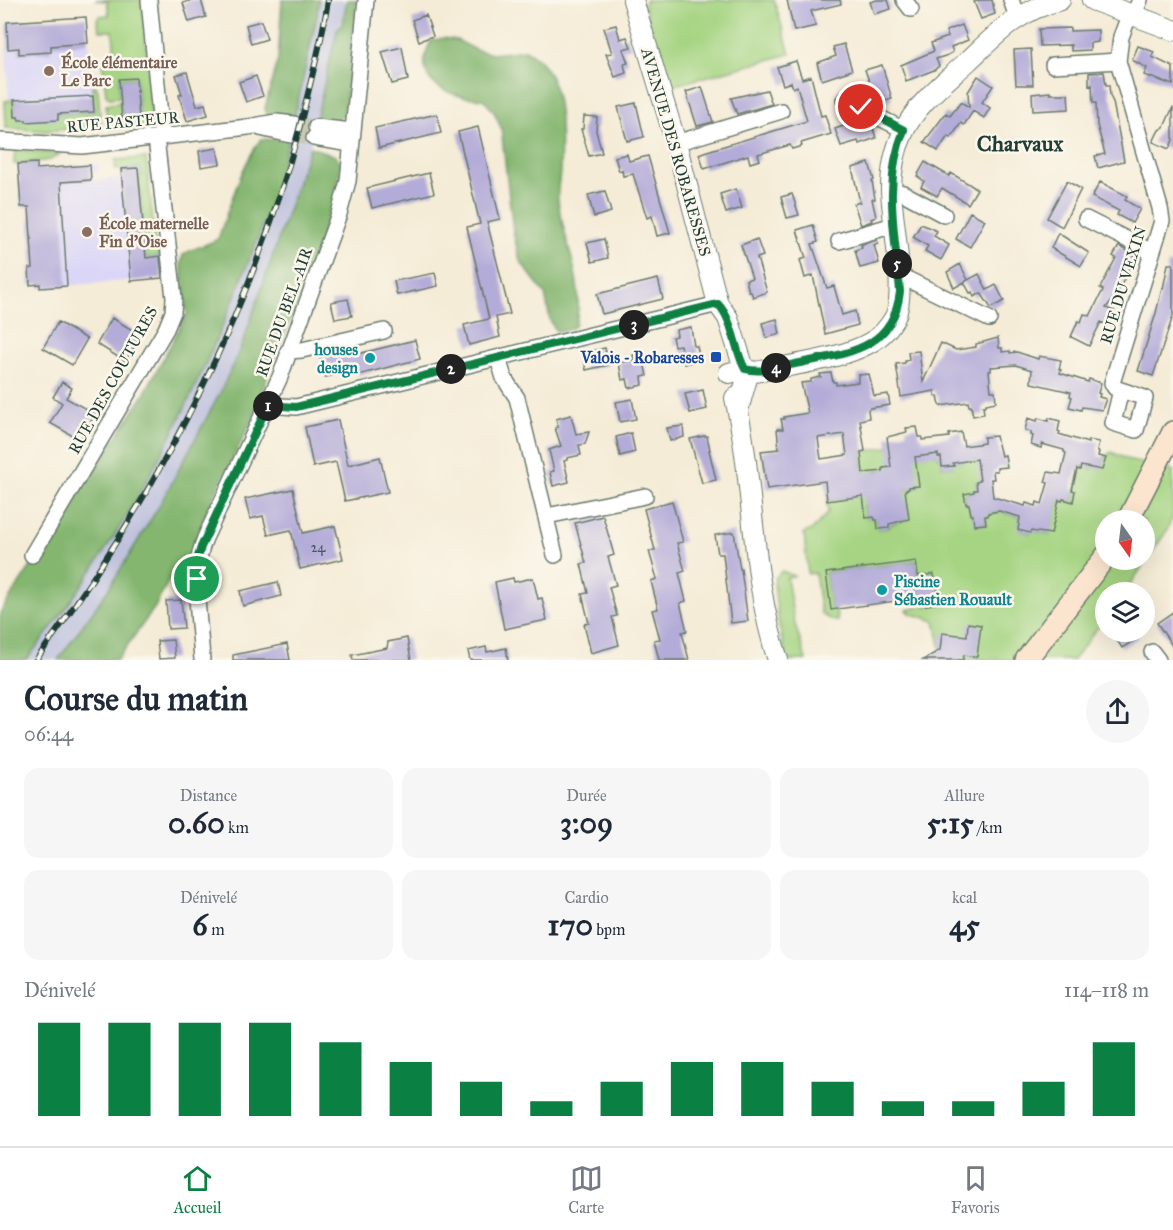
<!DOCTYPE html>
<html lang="fr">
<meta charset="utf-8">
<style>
body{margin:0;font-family:"IM FELL Great Primer",serif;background:#f6f6f7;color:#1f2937;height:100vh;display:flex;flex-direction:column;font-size:22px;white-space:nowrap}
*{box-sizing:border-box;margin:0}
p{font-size:20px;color:#747a83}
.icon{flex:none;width:33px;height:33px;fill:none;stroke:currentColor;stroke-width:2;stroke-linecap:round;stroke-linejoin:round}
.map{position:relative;height:660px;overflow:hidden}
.details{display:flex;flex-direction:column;background:#fff;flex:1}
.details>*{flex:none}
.needle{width:39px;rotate:166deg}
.fabs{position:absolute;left:1095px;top:510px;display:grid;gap:12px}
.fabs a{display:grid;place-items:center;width:60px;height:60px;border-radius:50%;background:#fff;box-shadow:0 6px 24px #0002;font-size:30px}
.pin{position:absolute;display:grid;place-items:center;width:51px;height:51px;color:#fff;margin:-26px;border:3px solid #fff;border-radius:50%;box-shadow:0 2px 6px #0007}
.km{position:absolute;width:30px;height:30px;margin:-15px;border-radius:50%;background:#222;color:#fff;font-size:16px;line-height:30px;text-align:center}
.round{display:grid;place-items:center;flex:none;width:63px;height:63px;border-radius:32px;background:#f6f6f7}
.overview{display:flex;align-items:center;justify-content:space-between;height:102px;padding:0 24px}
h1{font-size:33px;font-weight:700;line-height:45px}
.stats{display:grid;grid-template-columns:repeat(3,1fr);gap:9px;height:102px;padding:6px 24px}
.stats div{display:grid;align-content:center;border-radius:15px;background:#f6f6f7;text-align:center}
.stats b{font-size:30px;font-weight:700}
.stats small{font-size:16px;font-weight:400}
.stats p{font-size:16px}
.chart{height:168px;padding:12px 24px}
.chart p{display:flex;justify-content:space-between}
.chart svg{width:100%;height:108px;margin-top:6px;stroke:#0b8043;stroke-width:6}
.tabs{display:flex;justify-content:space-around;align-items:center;height:84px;border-top:2px solid #e0e1e3;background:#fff;font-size:16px;color:#747a83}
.tabs a{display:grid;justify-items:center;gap:3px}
.tabs .active{color:#0b8043}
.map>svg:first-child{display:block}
</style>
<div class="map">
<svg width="1173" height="660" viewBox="0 0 1173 660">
<rect width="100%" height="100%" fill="#fbf7ec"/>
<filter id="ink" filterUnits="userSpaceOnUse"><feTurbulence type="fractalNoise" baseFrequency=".0167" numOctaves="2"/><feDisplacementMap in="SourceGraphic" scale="12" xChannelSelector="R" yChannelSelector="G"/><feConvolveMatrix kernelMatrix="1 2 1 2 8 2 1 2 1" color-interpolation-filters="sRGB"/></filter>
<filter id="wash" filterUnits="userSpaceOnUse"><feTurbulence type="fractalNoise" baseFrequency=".008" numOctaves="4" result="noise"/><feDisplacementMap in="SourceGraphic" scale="24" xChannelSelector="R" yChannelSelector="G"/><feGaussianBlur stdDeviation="1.35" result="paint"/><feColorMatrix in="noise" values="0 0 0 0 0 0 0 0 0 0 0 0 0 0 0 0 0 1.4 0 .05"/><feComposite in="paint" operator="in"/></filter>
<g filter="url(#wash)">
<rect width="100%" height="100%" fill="#f5ecd7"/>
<!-- built -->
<path fill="#dad6f7" d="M86 17 94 112 58 114V120H19L15 117 14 100 9 101 6 49 8 48 7 22Z
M37 163 38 169 99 164V171L91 172 92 180 122 178 121 169 141 170 142 175 139 176 148 279 40 288V284L30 285 29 268H33L29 207H21L18 164Z"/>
<!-- industrial -->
<path fill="#c0c2dd" d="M319 0H350L337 31 310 147 242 345 220 393 158 508 108 590 58 660H26L79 589 133 505 201 374 223 325 270 206 288 141 307 62Z"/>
<!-- green -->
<path fill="#a6d482" stroke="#62885b" stroke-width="1.5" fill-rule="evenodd" d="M95 0H142L152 120 144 128H111L107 125 106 105 121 102 122 119 139 118 136 78 119 79 120 97 109 98 106 95 102 59 115 57 113 31H100L97 20 99 16 109 15 107 1Z
M645 0H774L790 54 672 86 663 77 644 4Z
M92 86H96L98 91 101 126 46 131 6 128 5 101 14 100 15 116 18 117 19 120 58 114 94 112Z
M15 150 60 154 50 160 18 164H14Z
M146 158 155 242 157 250 162 256 146 258 139 176 142 175 141 170 138 168 116 170 115 160Z
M888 447 896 449 892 467 874 472 864 506 866 518 874 517 875 520H877L878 529 889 528 891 524 908 519 907 507 902 491 919 486 910 454H938V457H941L942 467 953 466V460L956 462 965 461 964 458 973 457V460L979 459 982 481 976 482 977 490H974V492L964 494 966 504 970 508 971 515H973L975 525 986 524 985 516 988 513 1004 511V513L1020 517 1019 530 1030 533 1032 527 1034 531 1050 534 1059 500 1073 501 1082 464 1091 469 1111 452 1131 461 1173 470V516L1166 532 1125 592H1106L1105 618 1073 660H943L935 621 910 613 907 610 940 603 938 580 934 574 918 576 916 561 826 573 831 609H836L837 621 831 620 821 614 815 573 808 574 804 533 812 530 828 513 827 501 866 495 861 452ZM1106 520H1144V560H1106Z
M782 571 794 576 787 578 794 621 806 660H788C779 635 777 610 774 584L775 578Z"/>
<!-- forest -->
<path fill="#84b670" stroke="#527a52" stroke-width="1.5" d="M282 0H319L317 15C303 78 290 143 270 205 260 236 246 267 234 298 182 426 114 552 26 660H0V613L142 398 187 314 181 263 183 255C193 247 206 246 218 239 230 206 240 168 261 139L281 140 288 114 267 116 265 108 278 59Z
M347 0H357L344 114 334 123 316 119 337 30 343 22Z
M443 38 457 40 474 49 492 54 525 50C530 53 536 56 540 61 564 86 561 139 560 172 559 181 557 191 558 200 563 241 587 284 575 326 568 330 562 333 555 330L550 320 545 294 520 261 513 231 501 128 494 112 483 99C448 97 409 83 431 41Z
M310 147 336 156 341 164 338 184 306 283 268 374 252 421 208 507 187 565 176 566 155 607 117 660H58L108 590 158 508 220 393 242 345Z"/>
<g id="blocks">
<!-- building -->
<path fill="#b4acd8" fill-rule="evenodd" d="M192 0H201L206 17 189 22 183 3Z
M787 0H840L841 4 811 11 816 26 794 31Z
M877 0H888L891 9 874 14 870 2Z
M980 0H992L995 14 981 19 974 2Z
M426 15 433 36 419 41 412 20Z
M86 17 88 43 51 46V52L19 54V48L8 49 7 22Z
M261 21 267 39 251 44 246 25Z
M616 25 620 39 627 37 631 47 623 49 628 63 624 64 626 73 615 77 606 54 612 53 604 28Z
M962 25 968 40 951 47 953 52 948 55 936 59 939 66 934 70 906 81 901 65 934 51 931 43 948 37 946 31Z
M1070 28V31L1098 30V42L1090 43V50L1071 51V45L1040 46 1039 29Z
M844 44 852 70 822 80 817 63 836 56 833 47Z
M1138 46 1154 52 1152 57 1173 67V85L1144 75 1147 68 1132 60Z
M402 47 408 80 392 84 382 52Z
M1031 49 1033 85H1016L1014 50Z
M796 61 802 79 811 76 821 116 825 115 831 134 801 143 802 146 792 149 790 145 758 154 760 160 750 163 748 155 704 169 699 154 704 152 807 121 797 86 793 88 791 82 783 85 777 67Z
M882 65 892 99 877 103 865 70Z
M187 72 197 106 205 104 208 115 187 121 179 95 182 94 176 75Z
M1104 72 1106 85H1109L1110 96 1113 102 1124 161 1098 168 1095 156 1105 154 1097 125 1096 103H1093L1092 85 1089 86V73Z
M256 76 263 96 246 102 239 82Z
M978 76 993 86 982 102 990 108 984 118 973 111 964 125 961 123 951 138 948 136 938 151 924 142 946 113 950 116 961 102 969 107 968 92Z
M136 78 139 118 122 119 119 79Z
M702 87 713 122 697 126 686 92Z
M767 90 772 104 737 114 731 98Z
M1050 92V94H1068L1069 109 1033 111 1032 94Z
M93 96 94 112 58 114V120L26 122V120H19L18 117H15L14 100Z
M636 103 644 137 627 141 618 107Z
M1173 107V140L1169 149 1153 142 1159 130 1164 127Z
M437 114 441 133 379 148 375 128Z
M584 116 597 117 596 131 602 153 589 156 581 129H583Z
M852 123 854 127 868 123 872 125 876 138 859 144 858 141 841 146 835 129Z
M478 127 500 219 487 222 510 314 496 317 500 337 469 345 464 325 489 319 467 227 480 224 458 132Z
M217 148 220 164 201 167 199 151Z
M627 154 629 161 648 156 670 233 657 236 652 216 647 218 633 174 623 176 622 170 619 171 615 157Z
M925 162 949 176 951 173 977 189 968 204 942 188 937 196 921 187 924 181 917 176Z
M37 163V169L90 165 91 180 61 182 67 286 40 288V284L30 285 29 268H33L29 207H21L18 164Z
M869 163 874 180 872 181 875 199H872L876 217 871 219 872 221 861 225 854 204 860 202 852 168Z
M138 168 146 258 160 256 162 278 131 281 121 169Z
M429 173 434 193 372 208 367 188Z
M1067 181 1081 189 1062 227 1047 218Z
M1100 182 1127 196 1125 200 1140 209 1132 223 1117 215 1119 211 1092 197Z
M736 189 742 208 726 213 720 194Z
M605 191 611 212 594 217 588 195Z
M792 194 799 215 787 218 781 197Z
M970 212 985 220 970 247 956 239Z
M921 224 937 231 934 236 949 245 941 260 925 251 928 246 913 237Z
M813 225 818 242 812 244 827 288 834 286 842 315 855 311 858 325 825 334 813 275 805 278 800 260 806 258 797 230Z
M1058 233 1089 253 1081 266 1051 248Z
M604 239 608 258 592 262 587 243Z
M757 239 763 256 757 258 767 292 753 297 751 292H749L746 280 752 278 741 245Z
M877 240 878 243 874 245 879 263 860 268 855 250 862 248 861 245Z
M1119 246 1135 255 1118 292 1106 308 1114 311 1107 325 1101 322 1089 346 1071 337 1078 321 1081 322 1084 314 1090 316 1103 290 1100 288 1116 258 1113 256Z
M960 264 968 280 954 288 947 272Z
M1168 264H1173V316L1153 376 1138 371 1156 313 1162 288 1163 289Z
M435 273 438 286 397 295 394 281Z
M979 274 987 290 996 285 1004 301 991 308 981 293 974 297 972 292 970 293 964 282Z
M658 279 663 299 602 314 597 294Z
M348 299 352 316 335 319 331 302Z
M112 318 141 335 126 362 97 344Z
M777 319 780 334 766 338 762 323Z
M58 322 87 339 72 365 43 348Z
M691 327 694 346H697L700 360 684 364 680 345 674 346 672 337 677 336 676 330Z
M998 338 999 348H1002V352L1010 351V353L1017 352 1038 359 1039 356 1061 360 1059 369 1061 370 1060 373 1088 382 1089 379 1101 383 1098 393 1100 394 1099 397 1106 399 1102 410 1082 407 1081 410 1069 407 1072 397 1070 396 1071 392 1031 383 1032 370 1016 365 991 367V371H989L991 391H995L996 402 986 404V406H983L984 414 973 416 971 406H969L968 402 940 406 938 396H935V391L901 397 896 364 905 363V361L909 360 908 352 919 351 923 382 941 343 956 350 976 347V344Z
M415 340 420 359 358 375 357 370 325 377 320 357 352 350 353 355Z
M605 348 608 365 586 370 583 353Z
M642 353 647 376 642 377 643 385 629 388 627 379 622 380 619 363 634 360 633 355Z
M831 373 833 382H836V385L858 382V375L869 374 874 396 888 394 890 405 870 408 868 410 869 418 860 420 865 451 861 452 863 473 883 471V468L891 467 887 437 907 432 906 428 917 427 919 437H922V440L949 437V434L961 432 964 446 984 443V437L996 436 1001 456 1005 455 1007 467 997 468V471H993L994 479H991L993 497 1025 506 1026 503 1036 506 1037 502 1042 504 1048 483 1045 482 1048 472 1061 474 1066 453 1064 452V450L1042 444 1041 448 1031 445 1033 436 1031 435V432L1025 430 1028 418 1037 421 1038 418 1048 421 1049 418 1060 421 1058 431 1060 432 1059 434 1088 443V440L1099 442 1097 451 1099 452 1098 456 1106 458 1102 470 1081 466 1080 470 1077 469 1072 490 1075 491 1073 502 1063 499 1062 501 1059 500 1051 534 1031 531 1030 533 1018 530 1020 517 999 511 988 513V516H985L986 524 974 525 973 515H971L969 504H966L964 494 974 492V490H977L976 482 980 481 977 459 953 463 954 466 942 467 941 457H938V454L915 457 919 486 909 487V489L905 490 909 519 889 524V528L878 529 877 520H875L874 517 866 518 863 496 827 501 825 481 767 489 761 451 779 449 777 429H783L781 419H784V417L808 413 801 383 811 382V379L821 377 820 374ZM844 434 847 455 821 459 818 438Z
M62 382 72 388 66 398 95 414 80 440 50 423 62 403 53 397Z
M703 390 707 409 690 413 685 394Z
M632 399 636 419 620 422 616 402Z
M571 415 576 434 589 432 585 444 579 445 581 455 567 458V460L564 461 569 482 553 486 550 472 554 471 549 450 561 446 555 428 558 427 556 419Z
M338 420 348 465 380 457 388 492 345 501 336 462 313 467 305 427Z
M683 426 684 437 670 441 667 428Z
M631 433 635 452 620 456 616 437Z
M704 436H707L710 450H709L716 480 702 483 690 439Z
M293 489 303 533 335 526 343 559 300 569 291 530 268 535 263 516 250 519 245 499Z
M672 501 683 542 677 543 685 571 679 573 686 601 680 603 687 631 682 632 689 660H659L654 640 660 639 652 610 658 609 651 581 657 579 649 551 655 550 644 509Z
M603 516 614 555 608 557 616 585 609 587 617 616 612 617 619 645 591 653 584 624 589 623 582 594 588 593 581 564 586 563 575 523Z
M734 532 740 569H741L748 621 731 623 723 554H718L715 535Z
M916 561 918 576 934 574 935 581H937L940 603 925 605 926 601 911 603 910 599 831 610 826 573Z
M513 578 514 582 533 578 538 599 542 598 547 620 504 629 495 582Z
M278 582 281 596 243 606 240 591Z
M181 600 184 628 168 629 166 601Z
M1173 612V647L1157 623Z
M968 623 981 625 977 657 964 655 963 660H923L940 650 942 633 967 636Z
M1112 632H1134L1138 638 1122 648Z
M407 638 411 660H353L352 655 387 648 388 642Z
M173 640 175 658 159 659 157 641Z
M287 644 290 660H233V655Z
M486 647 487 652 506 648 508 660H470L468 651Z"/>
</g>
</g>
<g filter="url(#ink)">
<use href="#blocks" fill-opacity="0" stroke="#6a7a6d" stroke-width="1.5"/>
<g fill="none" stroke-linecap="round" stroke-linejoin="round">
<!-- minor-tunnel -->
<path stroke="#cac9b6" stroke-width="15" stroke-dasharray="15 8" stroke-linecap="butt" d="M294 124 316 127
M291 135 314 138"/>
<defs>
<path id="minor" d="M149 0 162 137
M904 0 911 9
M1011 0 1017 17
M1134 14 1140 0
M1053 65 1118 61
M844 100 904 130
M316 127 352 131
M260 128 291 135
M314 138 351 144
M0 141 82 146 248 127 276 122 294 124
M676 143 781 111
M891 190 903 193 944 215
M1086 219 1152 252
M839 241 894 225
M899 281 909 280 989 319
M288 351 302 350 384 331
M498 358 504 378 517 398 555 555
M1121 390 1113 423 1136 430 1145 398 1115 388 1112 383 1162 221 1160 208 1118 61 1121 37 1130 13
M268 405 296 407 718 304
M547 516 645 496
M32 555 166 329 173 312 174 298 156 138
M1152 652 1158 660
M202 660C200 622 190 573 205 538L280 377 339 214 348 181 366 0"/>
<path id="tertiary" d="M633 0 676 143 718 304 728 318 747 378 738 410
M1092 0 1173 30
M729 373 745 369 755 372C790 365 860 358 884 332 888 328 892 322 895 317 907 291 892 222 891 190 891 171 895 150 903 133 916 104 944 83 967 62 998 33 1017 11 1060 0
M735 398C755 484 750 575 778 660"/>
<path id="secondary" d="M1128 520 1173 432
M1026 660 1106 556"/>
</defs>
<!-- minor casing -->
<use href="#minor" stroke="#6a7a6d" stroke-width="18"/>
<!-- tertiary casing -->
<use href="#tertiary" stroke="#6a7a6d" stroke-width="22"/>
<!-- secondary casing -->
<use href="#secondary" stroke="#6a7a6d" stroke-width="24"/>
<!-- minor -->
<use href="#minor" stroke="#fff" stroke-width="15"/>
<!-- tertiary -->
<use href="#tertiary" stroke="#fff" stroke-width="20"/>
<!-- secondary -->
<use href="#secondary" stroke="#fce5cf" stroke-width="21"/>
<defs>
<path id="rail" d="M36 660C162 488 261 298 309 89 316 60 324 30 328 0"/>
</defs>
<!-- rail casing -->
<use href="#rail" stroke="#1f3d34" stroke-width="6"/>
<!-- rail -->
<use href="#rail" stroke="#fbf7ec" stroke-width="4" stroke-dasharray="11" stroke-linecap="butt"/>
</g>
</g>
<g fill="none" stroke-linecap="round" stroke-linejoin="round" filter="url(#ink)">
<defs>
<path id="route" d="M197 579 198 557 201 547 268 405 296 407 718 304C734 321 734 349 745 369 763 374 782 366 800 363 847 353 893 350 900 292 896 238 882 183 904 130L861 107"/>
</defs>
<!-- route casing -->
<use href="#route" stroke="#fff" stroke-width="12"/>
<!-- route -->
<use href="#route" stroke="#0b8043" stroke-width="8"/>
</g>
<!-- markers -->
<g fill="#8d6e63" stroke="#fbf7ec" stroke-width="2">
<circle cx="49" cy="71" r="6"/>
<circle cx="87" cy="232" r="6"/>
</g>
<rect fill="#1a4fb4" stroke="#fbf7ec" stroke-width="2" x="710" y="351" width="12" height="12" rx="3"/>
<g fill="#0f9aa8" stroke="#fbf7ec" stroke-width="2">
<circle cx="370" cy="358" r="6"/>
<circle cx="882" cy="590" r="6"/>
</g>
<g text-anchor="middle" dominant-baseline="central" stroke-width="5" stroke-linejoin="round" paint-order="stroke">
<!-- number labels -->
<g font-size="14" fill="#44595d">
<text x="318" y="547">24</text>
</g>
<!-- education labels -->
<g font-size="16" font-weight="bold" fill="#785e54" stroke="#fbf7ec" text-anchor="start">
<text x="61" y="62">École élémentaire<tspan x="61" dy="18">Le Parc</tspan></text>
<text x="99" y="223">École maternelle<tspan x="99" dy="18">Fin d'Oise</tspan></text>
</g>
<!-- street labels -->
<g font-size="16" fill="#1f3d34" stroke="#fbf7ec">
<text transform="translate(123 122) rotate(-5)">RUE PASTEUR</text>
<text transform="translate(676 152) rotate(74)">AVENUE DES ROBARESSES</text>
<text transform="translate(1123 285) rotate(-73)">RUE DU VEXIN</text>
<text transform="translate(284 312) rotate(-70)">RUE DU BEL-AIR</text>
<text transform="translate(113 380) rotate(-61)">RUE DES COUTURES</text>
</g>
<!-- culture labels -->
<g font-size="16" font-weight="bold" fill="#0d838f" stroke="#fbf7ec" text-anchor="end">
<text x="358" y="349">houses<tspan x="358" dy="18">design</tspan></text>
<text x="894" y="581" text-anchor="start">Piscine<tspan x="894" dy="18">Sébastien Rouault</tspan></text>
</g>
<!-- transit labels -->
<g font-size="16" font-weight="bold" fill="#164399" stroke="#fbf7ec" text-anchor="end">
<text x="704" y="357">Valois - Robaresses</text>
</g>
<!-- district labels -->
<g font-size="22" font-weight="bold" fill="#1f3d34" stroke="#fbf7ec">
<text x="1020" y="143">Charvaux</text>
</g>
</g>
</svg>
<div class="fabs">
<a><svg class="needle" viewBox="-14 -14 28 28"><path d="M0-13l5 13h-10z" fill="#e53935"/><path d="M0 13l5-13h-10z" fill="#747a83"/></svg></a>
<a><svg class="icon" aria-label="layers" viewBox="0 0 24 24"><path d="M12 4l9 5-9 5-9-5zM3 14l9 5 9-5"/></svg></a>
</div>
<div class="pin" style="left:197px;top:579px;background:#1e9e55"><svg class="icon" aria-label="arrive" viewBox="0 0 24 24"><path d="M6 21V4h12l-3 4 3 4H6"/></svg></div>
<div class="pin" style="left:861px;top:107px;background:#d93025"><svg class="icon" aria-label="check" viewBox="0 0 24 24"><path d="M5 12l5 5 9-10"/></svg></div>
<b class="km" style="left:268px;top:406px">1</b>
<b class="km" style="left:451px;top:369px">2</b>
<b class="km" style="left:634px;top:325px">3</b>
<b class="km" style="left:776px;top:368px">4</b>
<b class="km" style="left:897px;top:264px">5</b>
</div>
<section class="details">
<div class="overview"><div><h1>Course du matin</h1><p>06:44</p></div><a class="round"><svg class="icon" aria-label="share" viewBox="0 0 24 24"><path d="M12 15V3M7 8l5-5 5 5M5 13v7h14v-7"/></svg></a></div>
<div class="stats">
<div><p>Distance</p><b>0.60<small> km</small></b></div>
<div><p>Durée</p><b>3:09</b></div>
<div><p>Allure</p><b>5:15<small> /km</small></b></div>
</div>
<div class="stats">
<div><p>Dénivelé</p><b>6<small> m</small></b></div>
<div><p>Cardio</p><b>170<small> bpm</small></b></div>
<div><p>kcal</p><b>45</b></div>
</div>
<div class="chart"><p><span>Dénivelé</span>114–118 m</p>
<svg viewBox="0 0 160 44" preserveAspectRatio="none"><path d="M5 44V6M15 44V6M25 44V6M35 44V6M45 44V14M55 44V22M65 44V30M75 44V38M85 44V30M95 44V22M105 44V22M115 44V30M125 44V38M135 44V38M145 44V30M155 44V14"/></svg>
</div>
</section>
<nav class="tabs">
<a class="active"><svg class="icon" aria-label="home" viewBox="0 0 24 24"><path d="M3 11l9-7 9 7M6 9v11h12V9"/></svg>Accueil</a>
<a><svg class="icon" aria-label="map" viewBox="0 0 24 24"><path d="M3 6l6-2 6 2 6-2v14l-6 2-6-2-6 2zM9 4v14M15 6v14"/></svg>Carte</a>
<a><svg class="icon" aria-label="saved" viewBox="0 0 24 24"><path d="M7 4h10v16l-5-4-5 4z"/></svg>Favoris</a>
</nav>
